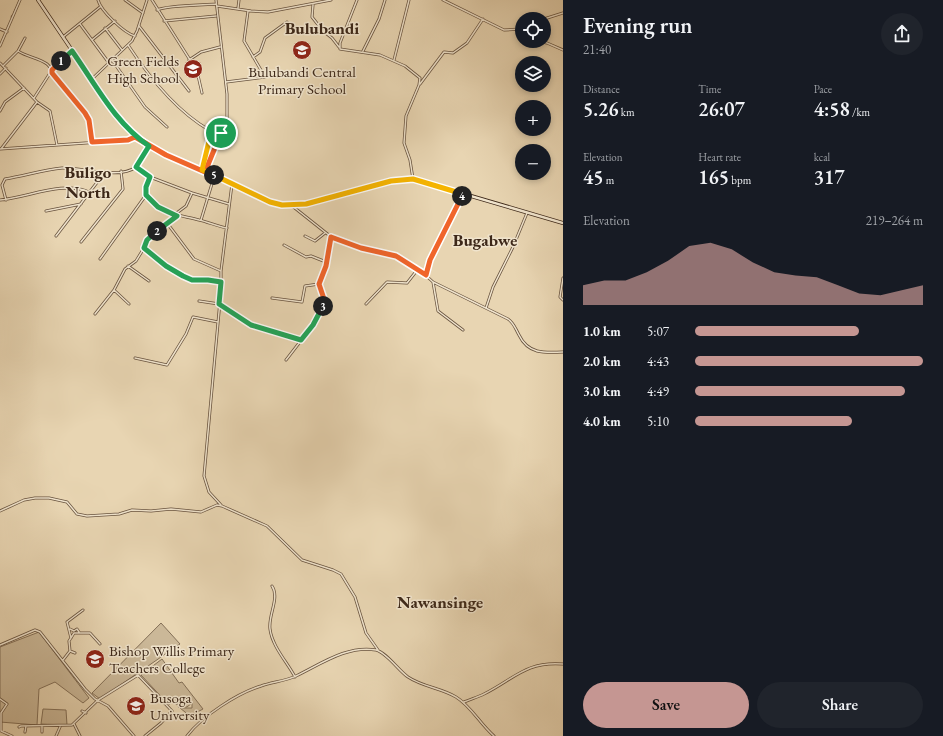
<!DOCTYPE html>
<meta charset="utf-8">
<style>
body{margin:0;font-family:"EB Garamond",serif;background:#20242c;color:#f1f3f6;height:100vh;display:flex;flex-direction:column;font-size:15px;white-space:nowrap}
*{box-sizing:border-box;margin:0}
p{font-size:13px;color:#9ea1a6}
.icon{flex:none;width:22px;height:22px;fill:none;stroke:currentColor;stroke-width:2;stroke-linecap:round;stroke-linejoin:round}
.map{position:relative;flex:1;overflow:hidden}
.sheet{display:flex;flex-direction:column;background:#171b24;width:380px}
.sheet>*{flex:none}
.controls{position:absolute;left:515px;top:12px;display:grid;gap:8px}
.controls a{display:grid;place-items:center;width:36px;height:36px;border-radius:50%;background:#171b24;box-shadow:0 2px 6px #0003;font-size:20px}
.pin{position:absolute;display:grid;place-items:center;width:34px;height:34px;color:#fff;margin:-17px;border:2px solid #fff;border-radius:50%;box-shadow:0 1px 4px #0007}
.km{position:absolute;width:20px;height:20px;margin:-10px;border-radius:50%;background:#222;color:#fff;font-size:11px;line-height:20px;text-align:center}
.round{display:grid;place-items:center;flex:none;width:42px;height:42px;border-radius:21px;background:#20242c}
.summary{display:flex;align-items:center;justify-content:space-between;height:68px;padding:0 20px}
h1{font-size:22px;font-weight:600;line-height:30px}
.figures{display:grid;grid-template-columns:repeat(3,1fr);gap:6px;height:68px;padding:4px 20px}
.figures div{display:grid;align-content:center}
.figures b{font-size:20px;font-weight:600}
.figures small{font-size:11px;font-weight:400}
.figures p{font-size:11px}
.chart{height:112px;padding:8px 20px}
.chart p{display:flex;justify-content:space-between}
.chart svg{width:100%;height:72px;margin-top:4px;fill:#c59692;opacity:.7}
.action{display:flex;gap:8px;margin-top:auto;padding:8px 20px}
.action a{flex:1;height:46px;border-radius:24px;background:#c59692;color:#111;font-size:16px;font-weight:600;line-height:46px;text-align:center}
.action a+a{background:#20242c;color:#f1f3f6}
ul{padding:0 20px;list-style:none;font-size:13px}
li{display:grid;grid-template-columns:64px 48px 1fr;align-items:center;height:30px}
li i{height:10px;border-radius:5px;background:#c59692}
main{display:flex;flex:1;min-height:0}
.map>svg:first-child{display:block}
</style>
<main>
<div class="map">
<svg width="563" height="736" viewBox="0 0 563 736">
<rect width="100%" height="100%" fill="#e8d5b2"/>
<filter id="stains"><feTurbulence type="fractalNoise" baseFrequency=".005" numOctaves="4"/><feColorMatrix values="0 0 0 0 .2 0 0 0 0 .09 0 0 0 0 .02 0 0 0 .5 -.17"/></filter>
<radialGradient id="worn" r=".72"><stop offset=".6" stop-color="#630" stop-opacity="0"/><stop offset="1" stop-color="#630" stop-opacity=".3"/></radialGradient>
<!-- green -->
<path fill="#cbb898" stroke="#847058" d="M161 623 180 644 100 699 92 693Z
M39 632 89 698 83 703 55 682 39 689 37 725 0 722V647Z
M162 659 179 683 182 682 203 709 190 716 180 708H192V703L187 707H178L183 701 180 698 177 705 172 701 169 705 141 675Z
M43 709 66 710 67 725 41 724Z"/>
<g fill="none" stroke-linecap="round" stroke-linejoin="round">
<!-- stream -->
<path stroke="#816c56" stroke-width="1" d="M14 12 19 1
M11 17 12 15"/>
<defs>
<path id="street" d="M98 0C101 11 124 33 135 36
M125 0 143 13
M152 0 197 71 202 93
M357 0 340 43V49L380 55 405 66 420 78 419 85 406 116 404 143 410 160 413 179
M443 0 504 30 522 29
M313 5 312 17 323 31
M217 6 251 11 268 12 331 0
M238 8 239 0
M157 10C166 5 203 5 216 4
M544 19 563 13
M164 21 216 16
M80 24 109 63
M139 26 189 91
M105 28 122 50
M0 29 7 32
M305 29 310 33 323 31 332 38 339 47
M517 31 522 33
M63 37 100 7
M92 40 115 21
M538 41 547 43 563 50
M128 45C149 77 175 110 209 130L210 137 202 170
M0 46 20 0
M18 51C27 57 39 58 47 64 52 68 54 76 58 82 78 108 87 106 93 143
M363 51 379 19 385 0
M253 57 260 52 265 38 287 22
M112 60 145 107 167 127
M189 60 201 52 220 47
M394 60 409 0
M0 63 37 102 50 111 57 145
M3 66 18 51 25 38
M0 74 6 68
M92 79 132 41 137 31 147 0
M226 82 265 77 244 41 248 11
M420 84 444 52 453 53 467 43 483 19
M34 98 52 70 72 51
M0 111 5 102 24 88
M209 130 220 133
M0 149 128 140 135 137
M1 149 37 102
M136 167 150 177 146 187V195C156 214 181 215 199 220 208 222 217 226 227 228
M205 172 227 118V94L216 0
M150 177 192 193
M0 200C26 198 65 180 89 192
M6 200 2 185 5 179C24 176 43 170 62 168 82 167 119 180 136 167 142 162 146 153 149 146
M291 205 330 236 361 248 401 258 421 271 433 282 508 319C514 323 515 328 519 335 528 354 544 353 563 352
M46 211 81 204
M174 215 186 206 192 193 229 204
M177 216 167 223 194 259 221 271
M201 220 214 177
M167 223 148 239 144 248 166 266 183 276 192 280H208L221 282
M56 236 105 172
M305 236 315 241 325 233
M81 242 123 189 121 171
M284 245 306 257 311 256 326 262
M100 259 146 195
M128 266 149 281
M426 275 430 260 463 194
M563 278 560 297 563 300
M433 282 438 311 463 330
M114 290 129 304
M272 298 302 302 305 286 319 284
M199 301 219 304 251 325 301 340
M366 304 387 282 407 283 418 269
M486 308 493 287 513 247 527 213
M95 314 114 290 125 269 136 261 144 248
M135 358 167 365 186 334 193 317 218 322
M286 360 313 325 323 306 324 299 319 284 326 265 331 237
M221 505 209 492 204 476 221 290V271L232 184
M0 511 24 500 35 498H49L67 502 77 514 87 516 119 514 132 510 151 511 171 509 201 512 217 505 222 506 267 526 302 560 333 570 341 574 355 597 366 633 378 650
M272 586C280 598 268 615 270 629 272 646 287 662 295 677
M70 629 74 631 77 629 79 632
M71 638 67 622 83 610
M0 645 35 630 40 632 85 689 95 699 108 706 134 736
M70 651 75 653
M63 660 70 651 69 641 74 633H90L100 644
M0 699 7 704 1 713V731L12 736
M464 702C471 699 478 697 484 694 514 679 526 661 563 664
M82 711 86 713
M74 724 80 736
M19 727 21 726 72 725 98 700 138 675 172 711 161 723 145 736
M25 732 26 726
M42 732V726
M56 736 60 727
M187 736C202 716 238 693 261 686 273 682 285 681 296 676 321 664 347 645 376 650 386 652 399 671 408 677 423 687 441 688 456 697 471 706 480 724 494 736"/>
<path id="secondary" d="M38 0 117 117 135 137 166 155 270 202C311 213 352 187 391 181 399 180 406 180 413 179L563 223"/>
</defs>
<!-- street casing -->
<use href="#street" stroke="#68533f" stroke-width="3"/>
<!-- secondary casing -->
<use href="#secondary" stroke="#3d2819" stroke-width="4"/>
<!-- street -->
<use href="#street" stroke="#f0e4cd" stroke-width="1.5"/>
<!-- secondary -->
<use href="#secondary" stroke="#f0e4cd" stroke-width="2.5"/>
</g>
<g fill="none" stroke-linecap="round" stroke-linejoin="round">
<defs>
<path id="split-1" d="M61 61 52 70V73L85 113 89 120 92 142 128 140 135 137 166 155 205 172 221 133"/>
<path id="split-2" d="M61 61 72 51C96 85 115 123 149 146L136 167 150 177 146 187V195L158 207 177 216 157 231"/>
<path id="split-3" d="M157 231 147 240 144 248 166 266 183 276 192 280H208L221 282 219 304 251 325 301 340 313 325 323 306"/>
<path id="split-4" d="M323 306 324 299 319 284 326 266 331 237 361 248 396 256 426 275 430 260 462 196"/>
<path id="split-5" d="M214 175 270 202 282 205 306 204 391 181 413 179 463 194 462 196"/>
<path id="split-6" d="M214 175 202 170 210 137 209 130 221 133"/>
</defs>
<!-- split-1 casing -->
<use href="#split-1" stroke="#fff" stroke-width="8"/>
<!-- split-2 casing -->
<use href="#split-2" stroke="#fff" stroke-width="8"/>
<!-- split-3 casing -->
<use href="#split-3" stroke="#fff" stroke-width="8"/>
<!-- split-4 casing -->
<use href="#split-4" stroke="#fff" stroke-width="8"/>
<!-- split-5 casing -->
<use href="#split-5" stroke="#fff" stroke-width="8"/>
<!-- split-6 casing -->
<use href="#split-6" stroke="#fff" stroke-width="8"/>
<!-- split-1 -->
<use href="#split-1" stroke="#f0652b" stroke-width="5"/>
<!-- split-2 -->
<use href="#split-2" stroke="#22a559" stroke-width="5"/>
<!-- split-3 -->
<use href="#split-3" stroke="#22a559" stroke-width="5"/>
<!-- split-4 -->
<use href="#split-4" stroke="#f0652b" stroke-width="5"/>
<!-- split-5 -->
<use href="#split-5" stroke="#f5b400" stroke-width="5"/>
<!-- split-6 -->
<use href="#split-6" stroke="#f5b400" stroke-width="5"/>
</g>
<!-- icons -->
<defs>
<symbol id="school-disc" viewBox="-11 -11 22 22"><circle r="9.5" fill="#8f2418" stroke="#f0e4cd"/><path d="M0-5L7-2L0 1L-7-2ZM-4 1L0 2.5L4 1V4Q0 6-4 4Z" fill="#fff"/></symbol>
<symbol id="university-disc" viewBox="-11 -11 22 22"><circle r="9.5" fill="#8f2418" stroke="#f0e4cd"/><path d="M0-5L7-2L0 1L-7-2ZM-4 1L0 2.5L4 1V4Q0 6-4 4Z" fill="#fff"/></symbol>
</defs>
<g fill-rule="evenodd">
<use href="#school-disc" x="291" y="39" width="22" height="22"/>
<use href="#school-disc" x="182" y="58" width="22" height="22"/>
<use href="#school-disc" x="84" y="648" width="22" height="22"/>
<use href="#university-disc" x="125" y="695" width="22" height="22"/>
</g>
<g text-anchor="middle" dominant-baseline="central" stroke-width="3" stroke-linejoin="round" paint-order="stroke">
<!-- poi labels -->
<g font-size="15" fill="#3d2819" stroke="#f0e4cd" text-anchor="start">
<text x="179" y="60" text-anchor="end">Green Fields<tspan x="179" dy="17">High School</tspan></text>
<text x="302" y="71" text-anchor="middle">Bulubandi Central<tspan x="302" dy="17">Primary School</tspan></text>
<text x="109" y="650">Bishop Willis Primary<tspan x="109" dy="17">Teachers College</tspan></text>
<text x="150" y="697">Busoga<tspan x="150" dy="17">University</tspan></text>
</g>
<!-- quarter labels -->
<g font-size="17" font-weight="bold" fill="#3d2819" stroke="#f0e4cd">
<text x="322" y="28">Bulubandi</text>
<text x="88" y="172">Buligo<tspan x="88" dy="20">North</tspan></text>
<text x="485" y="240">Bugabwe</text>
<text x="440" y="602">Nawansinge</text>
</g>
</g>
<rect width="100%" height="100%" filter="url(#stains)"/>
<rect width="100%" height="100%" fill="url(#worn)"/>
</svg>
<div class="controls">
<a><svg class="icon" aria-label="locate" viewBox="0 0 24 24"><circle cx="12" cy="12" r="6"/><path d="M12 2v4M12 18v4M2 12h4M18 12h4"/></svg></a>
<a><svg class="icon" aria-label="layers" viewBox="0 0 24 24"><path d="M12 4l9 5-9 5-9-5zM3 14l9 5 9-5"/></svg></a>
<a>+</a>
<a>−</a>
</div>
<div class="pin" style="left:221px;top:133px;background:#1e9e55"><svg class="icon" aria-label="arrive" viewBox="0 0 24 24"><path d="M6 21V4h12l-3 4 3 4H6"/></svg></div>
<b class="km" style="left:61px;top:61px">1</b>
<b class="km" style="left:157px;top:231px">2</b>
<b class="km" style="left:323px;top:306px">3</b>
<b class="km" style="left:462px;top:196px">4</b>
<b class="km" style="left:214px;top:175px">5</b>
</div>
<section class="sheet">
<div class="summary"><div><h1>Evening run</h1><p>21:40</p></div><a class="round"><svg class="icon" aria-label="share" viewBox="0 0 24 24"><path d="M12 15V3M7 8l5-5 5 5M5 13v7h14v-7"/></svg></a></div>
<div class="figures">
<div><p>Distance</p><b>5.26<small> km</small></b></div>
<div><p>Time</p><b>26:07</b></div>
<div><p>Pace</p><b>4:58<small> /km</small></b></div>
</div>
<div class="figures">
<div><p>Elevation</p><b>45<small> m</small></b></div>
<div><p>Heart rate</p><b>165<small> bpm</small></b></div>
<div><p>kcal</p><b>317</b></div>
</div>
<div class="chart"><p><span>Elevation</span>219–264 m</p>
<svg viewBox="0 0 160 44" preserveAspectRatio="none"><path d="M0 44V32L10 29L20 29L30 24L40 17L50 8L60 6L70 10L80 18L90 24L100 26L110 27L120 32L130 37L140 38L150 35L160 32V44z"/></svg>
</div>
<ul>
<li><b>1.0 km</b>5:07<i style="width:72%"></i></li>
<li><b>2.0 km</b>4:43<i style="width:100%"></i></li>
<li><b>3.0 km</b>4:49<i style="width:92%"></i></li>
<li><b>4.0 km</b>5:10<i style="width:69%"></i></li>
</ul>
<div class="action"><a>Save</a><a>Share</a></div>
</section>
</main>
